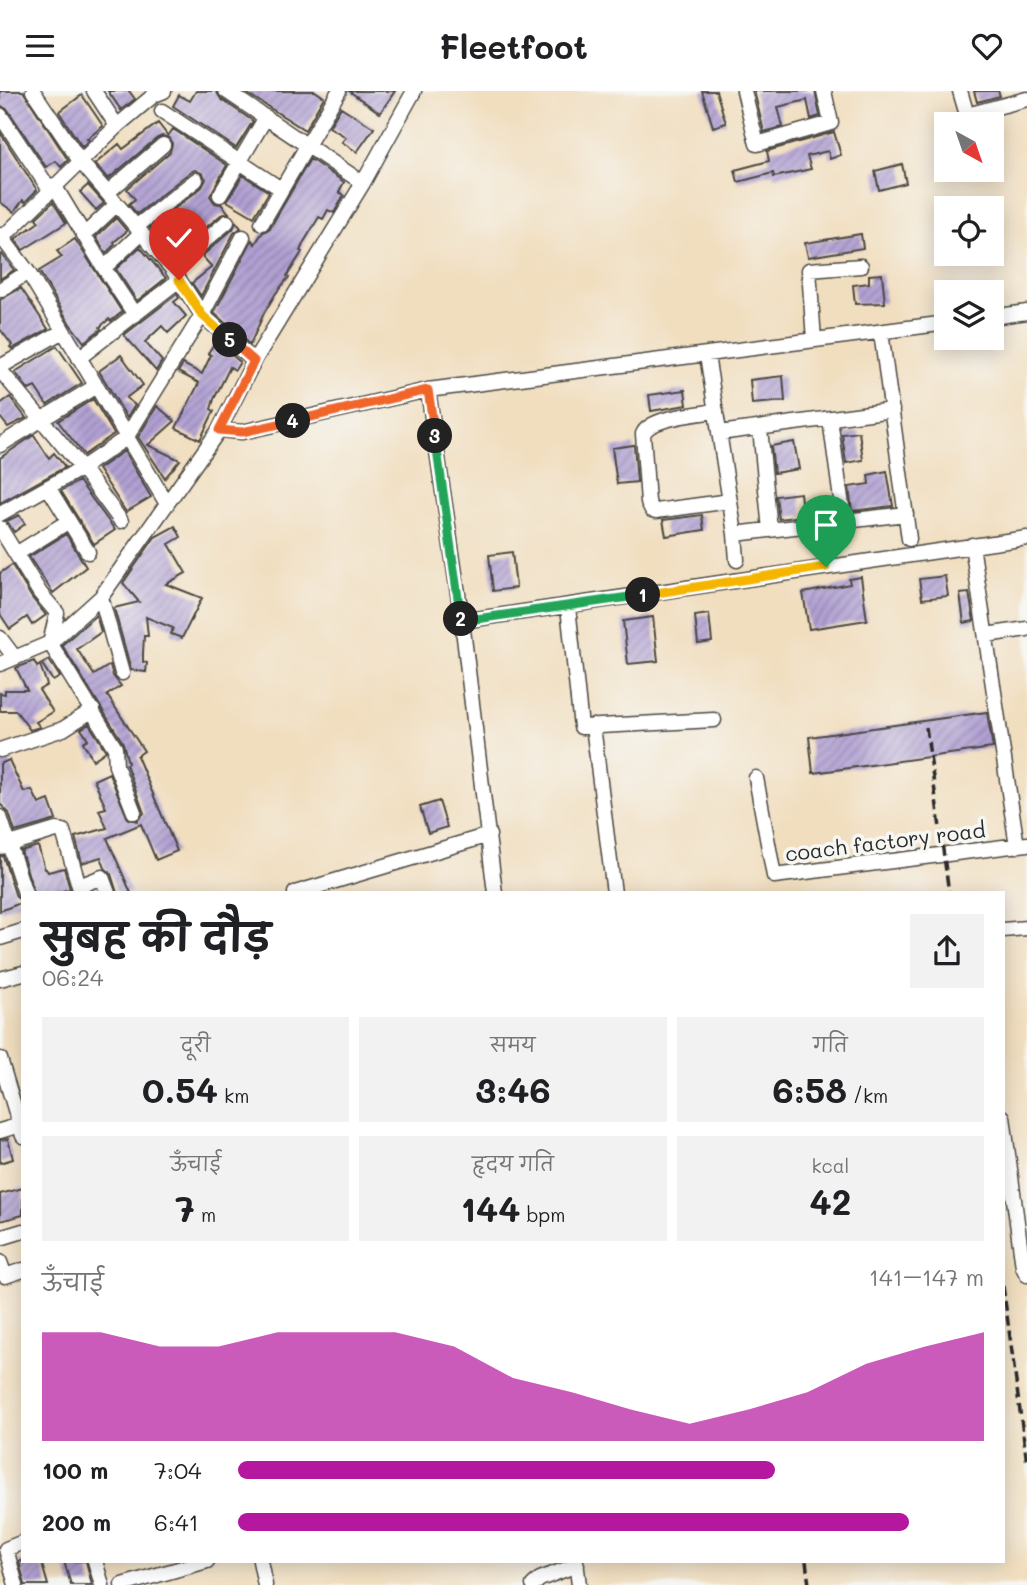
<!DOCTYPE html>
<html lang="hi">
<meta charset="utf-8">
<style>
body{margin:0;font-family:Mali,"Playpen Sans Deva",sans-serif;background:#f2f2f2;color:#202124;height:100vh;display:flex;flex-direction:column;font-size:26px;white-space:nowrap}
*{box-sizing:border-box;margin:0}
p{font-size:23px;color:#757577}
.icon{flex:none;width:38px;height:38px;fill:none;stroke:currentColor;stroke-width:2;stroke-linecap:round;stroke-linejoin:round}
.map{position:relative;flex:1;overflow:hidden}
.drawer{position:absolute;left:21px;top:800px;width:984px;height:672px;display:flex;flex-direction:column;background:#fff;border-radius:0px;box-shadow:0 4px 18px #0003}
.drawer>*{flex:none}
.needle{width:46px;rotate:140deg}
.controls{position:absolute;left:934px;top:21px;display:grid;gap:14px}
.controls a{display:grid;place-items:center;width:70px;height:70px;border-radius:0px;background:#fff;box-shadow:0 4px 18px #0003;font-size:35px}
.pin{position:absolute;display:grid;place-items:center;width:60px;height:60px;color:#fff;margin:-72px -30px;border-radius:50% 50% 50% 0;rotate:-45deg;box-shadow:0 0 7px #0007}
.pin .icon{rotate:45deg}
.km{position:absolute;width:35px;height:35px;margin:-18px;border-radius:50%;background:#222;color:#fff;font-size:19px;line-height:35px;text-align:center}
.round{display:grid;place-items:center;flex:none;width:74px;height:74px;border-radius:0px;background:#f2f2f2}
.head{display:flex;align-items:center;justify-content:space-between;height:119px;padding:0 21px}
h1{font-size:38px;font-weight:700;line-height:52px}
.stats{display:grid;grid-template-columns:repeat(3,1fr);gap:10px;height:119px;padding:7px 21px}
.stats div{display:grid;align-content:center;border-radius:0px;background:#f2f2f2;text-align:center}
.stats b{font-size:35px;font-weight:700}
.stats small{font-size:19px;font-weight:400}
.stats p{font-size:19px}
.chart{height:196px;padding:14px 21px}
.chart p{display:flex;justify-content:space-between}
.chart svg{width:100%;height:126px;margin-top:7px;fill:#b5179e;opacity:.7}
ul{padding:0 21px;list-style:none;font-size:23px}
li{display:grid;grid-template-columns:112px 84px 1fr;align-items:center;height:52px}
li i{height:18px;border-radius:9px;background:#b5179e}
header{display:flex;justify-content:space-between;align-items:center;height:91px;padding:0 21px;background:#fff;font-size:32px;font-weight:700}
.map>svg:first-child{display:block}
</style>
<header><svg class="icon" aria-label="menu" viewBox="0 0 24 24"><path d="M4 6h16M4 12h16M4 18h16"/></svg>Fleetfoot<svg class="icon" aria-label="heart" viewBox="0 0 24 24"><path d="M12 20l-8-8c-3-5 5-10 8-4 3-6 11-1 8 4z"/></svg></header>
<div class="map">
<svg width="1027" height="1494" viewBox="0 0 1027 1494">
<defs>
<pattern id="building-hatch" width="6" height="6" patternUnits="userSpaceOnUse" patternTransform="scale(1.75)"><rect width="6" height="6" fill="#b1a0d3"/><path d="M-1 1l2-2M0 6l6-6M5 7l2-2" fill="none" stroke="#9083ab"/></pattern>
</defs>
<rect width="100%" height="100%" fill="#f6f6f2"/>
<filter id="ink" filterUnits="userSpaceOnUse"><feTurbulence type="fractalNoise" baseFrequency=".0143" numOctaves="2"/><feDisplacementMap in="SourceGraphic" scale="14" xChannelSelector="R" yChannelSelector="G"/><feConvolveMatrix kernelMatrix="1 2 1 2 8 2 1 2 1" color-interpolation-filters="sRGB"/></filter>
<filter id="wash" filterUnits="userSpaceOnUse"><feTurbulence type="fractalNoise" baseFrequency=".00686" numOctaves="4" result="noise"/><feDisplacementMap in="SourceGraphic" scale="28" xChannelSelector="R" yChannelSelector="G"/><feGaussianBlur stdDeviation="1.57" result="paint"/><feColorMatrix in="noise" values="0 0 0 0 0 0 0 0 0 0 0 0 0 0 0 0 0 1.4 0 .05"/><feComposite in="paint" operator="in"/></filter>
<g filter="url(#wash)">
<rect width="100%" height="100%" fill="#f1debf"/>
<g id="blocks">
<!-- building -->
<path fill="url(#building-hatch)" d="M0 0H23L68 69 61 76 56 70 46 76 8 19 0 14Z
M108 0H129L135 8 121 19Z
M196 0H216L221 8 253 30 236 57 173 15 179 4 190 10Z
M243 0H315L324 6 305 39Z
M349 0H395L380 22Z
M702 0H716L726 32 713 36Z
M754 0H815L820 25 811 28 807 9 778 16 783 36 764 41Z
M974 0H998L1000 5 977 11Z
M82 4 103 35 87 48 89 49 82 56 59 21Z
M341 16 374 37 357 61 342 51 346 46 329 36Z
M158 32 168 45 173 38 227 74 210 105 215 112 221 113 229 122 221 124 173 164 150 137 202 96 206 88 203 83 195 79 190 81 137 123 129 113 135 108 127 98 170 61 172 53 170 47 162 45 157 47 108 88 95 73 119 53 123 58Z
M0 41 37 99 25 111 23 109 14 121 0 111Z
M834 41 841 64 830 68 828 60 807 65 811 78 774 86 773 82 738 91 735 79 769 70 767 60Z
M310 68 344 91 339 101 344 104 334 122 328 119 323 128 319 126 304 151 300 160 302 161 287 185 289 186 276 202 264 222 250 254 214 222 252 149 255 153 262 142 270 137Z
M902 73 906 92 879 99 875 80Z
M243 84 269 101 254 126 227 110Z
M88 94 104 112 96 119 80 101Z
M53 111 66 132 23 159 15 148 39 131 36 127Z
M116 127 127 140 114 151 115 153 106 162 96 146Z
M236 131 241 137 234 142 201 205 192 192 212 176 202 165 233 138Z
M861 143 863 157 808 166 805 152Z
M75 148 122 221 111 230 109 228 100 236 101 238 84 251 70 233 39 180 62 166 57 160Z
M140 156 166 187 137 210 116 178Z
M2 163 14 179 0 188V165Z
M882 183 885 212 855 213 853 194 869 192V184Z
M21 197 48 238 12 258 10 256 12 254 0 238V209Z
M177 203 179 207 174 211 186 225 168 242 162 235 145 251 162 270 156 280 124 244Z
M216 250 240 271 235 279 230 276 214 308 211 318 214 320 200 349 176 337 199 292 178 281 183 273 202 283 211 264 208 262Z
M57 255 82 292 47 314 35 296 29 299 15 281Z
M121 264 143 294 126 307 135 314 127 327 99 280Z
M783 285 785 310 752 313 750 289Z
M685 299 687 314 651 320 649 304Z
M10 306 26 327 8 336 0 326V313Z
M93 308 114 343 84 364 58 330Z
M157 315 175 330 148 354 180 369 165 387 138 346Z
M859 341 863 369 846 372 842 343Z
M34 344 49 367 54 362 65 376 0 412V367Z
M794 351 799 378 774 382 771 355Z
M634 354 637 391 617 393 612 357Z
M124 360 151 406 126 421 98 378Z
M887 380 893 415 852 420 849 396 869 393 868 384Z
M79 390 115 439 94 453 61 400Z
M800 402 803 425 779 428 776 405Z
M19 424 25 433 14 441 7 430Z
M702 424 704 439 666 445 663 429Z
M175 435 181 446 169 453 186 482 166 493 202 507 182 547 171 543 173 537 146 526 148 545H144L143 562V571L147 572 146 581 131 579 114 517 139 511 123 492 155 446Z
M66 443 86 476 53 502 29 466Z
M512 461 516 497 493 500 489 464Z
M12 474 32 507 46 524 32 534 27 526 10 538 0 523V482Z
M945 485 948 505 922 508 919 488Z
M861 486 867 529 809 538 803 502 850 493 849 488Z
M969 502 974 530 964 532 960 503Z
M709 523 712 551 698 553 695 525Z
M96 524 101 541 77 558 94 584 110 574 113 585 121 595 107 604 144 660 137 665 177 760 156 769 141 733 107 747 131 802H117L111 783 105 777 101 766 82 772 75 746 107 737 99 719 106 717 94 689 109 682 128 728 137 730 144 722 126 673 128 672 123 652 62 554Z
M653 526 658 570 628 573 623 530Z
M49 569 60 586 53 590 42 573Z
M34 570 37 576 40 574 47 594 39 599 53 621 36 631 40 636 30 639 16 620H0V602L5 603V599H27L16 577Z
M987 621 993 657 813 682 809 646Z
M89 633 106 660 93 669 83 651 88 648 81 638Z
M9 669 24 701 32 699 39 713 49 709 56 729 15 741 9 722 0 713V673Z
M439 710 447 736 428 742 420 716Z
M38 755 45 778H46L48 781 64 777 70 798 56 802H34L21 760Z
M0 765H3L16 806 23 811 0 820Z
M8 1048 13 1068 0 1072V1049Z
M23 1097V1124L0 1130V1103Z
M19 1470H41L48 1494H25Z
M64 1470H86L92 1494H71Z"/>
</g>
</g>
<g filter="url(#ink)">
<use href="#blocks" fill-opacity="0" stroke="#494641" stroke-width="2"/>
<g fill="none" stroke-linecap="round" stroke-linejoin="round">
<defs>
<path id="minor" d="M33 0 80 70 172 178 202 224 254 270
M94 0 117 35
M226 0 363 92
M744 0 757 53 831 32 824 0
M960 0 967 24 1027 8
M162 20 281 98
M0 24 50 99
M54 94 104 177 135 224
M107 102 163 54
M220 104 266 26
M262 132 339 0
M136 136 196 89
M0 144 28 181 167 413
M84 144 117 113
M0 149 117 35 154 4 164 0
M104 177 141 142
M172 178 227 131
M0 199 28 181
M992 226 1027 221
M881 241 909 448
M814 249 809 179 861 175
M707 264 735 443 737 469
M79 267 179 189
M0 276 63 240
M0 279 82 377 121 430
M428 299 462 530 495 802
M716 320C698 323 650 326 643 343L648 411 652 419 656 420 730 410
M830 328 844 430
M760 337 770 439
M219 339 242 341 428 299 947 232
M719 342 892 319
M0 354 96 295
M48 396 88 461
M0 423 82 377 126 347 202 224 243 146
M0 437 40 502 57 522
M735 443 906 423
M972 454 1017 755
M16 463 69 430
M101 506 122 582
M568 516 581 636 714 629
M57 522 50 552 115 657 116 675 134 721
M462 530 1027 447
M986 544 1027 538
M0 547 15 567
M0 573 50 552 101 506 219 339 254 270 363 92 414 0
M593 635 614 802
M0 659 63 638 93 619
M756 687 774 785 1027 753
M0 726 25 802
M0 756 56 739 63 740 79 795 102 786 108 802
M295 802 489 744
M1003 839 1027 837
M0 847 23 840
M0 888 23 882
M0 968 23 1045
M1003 1026 1023 1176 1027 1184
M0 1040 20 1034
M0 1147 23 1140
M0 1171 5 1185 23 1179
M95 1470 102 1494
M260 1470 265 1494
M576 1470 579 1494
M16 1494 6 1458 23 1451
M122 1494 207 1470
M533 1494 540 1488 577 1474"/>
</defs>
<!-- minor casing -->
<use href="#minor" stroke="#494641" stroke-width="17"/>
<!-- minor -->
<use href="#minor" stroke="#fff" stroke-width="14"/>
<!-- rail -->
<path stroke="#2b2b2b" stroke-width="3.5" stroke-dasharray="10 5" stroke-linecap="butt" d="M926 636 949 802
M1003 1195 1027 1372
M806 1470 809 1494"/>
</g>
</g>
<g fill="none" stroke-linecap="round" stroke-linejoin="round" filter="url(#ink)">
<defs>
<path id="split-1" d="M643 504 826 476"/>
<path id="split-2" d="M461 528 462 530 643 504"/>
<path id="split-3" d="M435 345 461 528"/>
<path id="split-4" d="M293 330 428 299 435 345"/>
<path id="split-5" d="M230 249 254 270 219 339 242 341 293 330"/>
<path id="split-6" d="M179 189 202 224 230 249"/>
</defs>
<!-- split-1 casing -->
<use href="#split-1" stroke="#fff" stroke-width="14"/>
<!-- split-2 casing -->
<use href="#split-2" stroke="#fff" stroke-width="14"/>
<!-- split-3 casing -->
<use href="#split-3" stroke="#fff" stroke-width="14"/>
<!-- split-4 casing -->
<use href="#split-4" stroke="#fff" stroke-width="14"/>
<!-- split-5 casing -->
<use href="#split-5" stroke="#fff" stroke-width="14"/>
<!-- split-6 casing -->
<use href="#split-6" stroke="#fff" stroke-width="14"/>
<!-- split-1 -->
<use href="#split-1" stroke="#f5b400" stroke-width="9"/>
<!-- split-2 -->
<use href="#split-2" stroke="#22a559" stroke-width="9"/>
<!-- split-3 -->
<use href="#split-3" stroke="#22a559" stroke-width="9"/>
<!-- split-4 -->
<use href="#split-4" stroke="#f0652b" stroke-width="9"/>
<!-- split-5 -->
<use href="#split-5" stroke="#f0652b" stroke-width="9"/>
<!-- split-6 -->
<use href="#split-6" stroke="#f5b400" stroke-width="9"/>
</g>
<g text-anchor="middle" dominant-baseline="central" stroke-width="7" stroke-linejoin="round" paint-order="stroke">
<!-- street labels -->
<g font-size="21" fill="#2b2b2b" stroke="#f6f6f2">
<text transform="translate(885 750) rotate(-7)">coach factory road</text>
</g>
</g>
</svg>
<div class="controls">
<a><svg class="needle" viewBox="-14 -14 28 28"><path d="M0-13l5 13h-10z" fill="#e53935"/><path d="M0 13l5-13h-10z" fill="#757577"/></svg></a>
<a><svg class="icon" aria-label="locate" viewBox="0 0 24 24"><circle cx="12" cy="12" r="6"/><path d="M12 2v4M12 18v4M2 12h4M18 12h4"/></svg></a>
<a><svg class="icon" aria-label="layers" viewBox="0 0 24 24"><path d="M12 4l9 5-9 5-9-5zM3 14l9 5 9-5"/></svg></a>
</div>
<div class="pin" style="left:826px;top:476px;background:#1e9e55"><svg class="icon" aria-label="arrive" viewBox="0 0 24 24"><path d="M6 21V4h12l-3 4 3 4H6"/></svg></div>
<div class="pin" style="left:179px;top:189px;background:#d93025"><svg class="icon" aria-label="check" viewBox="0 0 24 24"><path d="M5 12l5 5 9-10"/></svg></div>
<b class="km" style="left:643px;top:504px">1</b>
<b class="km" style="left:461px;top:528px">2</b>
<b class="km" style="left:435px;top:345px">3</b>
<b class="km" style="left:293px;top:330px">4</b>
<b class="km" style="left:230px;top:249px">5</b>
<section class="drawer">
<div class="head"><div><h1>सुबह की दौड़</h1><p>06:24</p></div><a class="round"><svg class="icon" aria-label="share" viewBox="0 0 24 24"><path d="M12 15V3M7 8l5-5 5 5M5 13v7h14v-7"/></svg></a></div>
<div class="stats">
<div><p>दूरी</p><b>0.54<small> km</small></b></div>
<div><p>समय</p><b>3:46</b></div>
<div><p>गति</p><b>6:58<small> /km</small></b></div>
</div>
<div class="stats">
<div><p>ऊँचाई</p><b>7<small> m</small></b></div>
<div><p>हृदय गति</p><b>144<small> bpm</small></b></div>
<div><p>kcal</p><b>42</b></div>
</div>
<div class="chart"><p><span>ऊँचाई</span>141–147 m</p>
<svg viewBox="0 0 160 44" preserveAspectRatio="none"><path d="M0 44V6L10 6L20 11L30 11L40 6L50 6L60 6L70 11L80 22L90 27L100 33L110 38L120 33L130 27L140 17L150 11L160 6V44z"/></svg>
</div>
<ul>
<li><b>100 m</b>7:04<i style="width:72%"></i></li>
<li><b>200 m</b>6:41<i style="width:90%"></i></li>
</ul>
</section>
</div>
